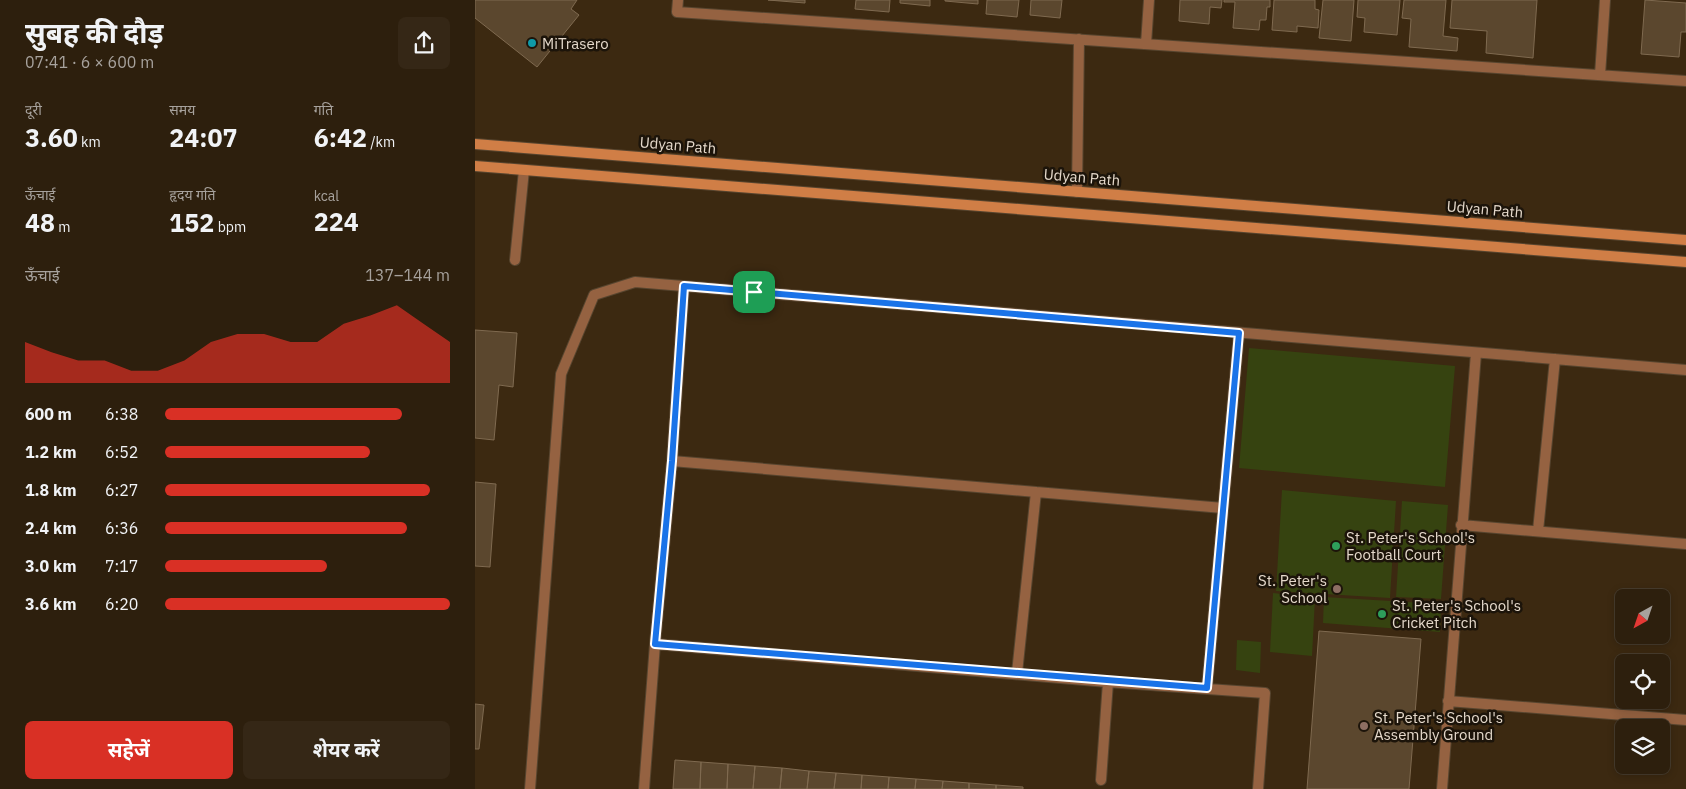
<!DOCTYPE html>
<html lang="hi">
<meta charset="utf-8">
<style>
body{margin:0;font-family:"IBM Plex Sans","Noto Sans Devanagari",sans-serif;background:#352716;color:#f1f3f6;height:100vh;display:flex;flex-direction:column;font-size:19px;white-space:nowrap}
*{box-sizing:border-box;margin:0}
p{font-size:16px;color:#a7a29d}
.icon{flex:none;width:28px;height:28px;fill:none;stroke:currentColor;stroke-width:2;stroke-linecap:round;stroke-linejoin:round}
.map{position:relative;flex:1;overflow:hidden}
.sheet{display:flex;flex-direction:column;background:#2d1f0d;width:475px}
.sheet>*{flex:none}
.needle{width:32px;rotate:220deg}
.tools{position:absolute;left:1140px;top:589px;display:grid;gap:10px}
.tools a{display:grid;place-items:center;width:55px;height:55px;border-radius:8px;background:#2d1f0d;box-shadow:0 2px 8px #0003,0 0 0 1px #483d2e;font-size:25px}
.pin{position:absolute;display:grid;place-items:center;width:42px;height:42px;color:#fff;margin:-21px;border-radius:10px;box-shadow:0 2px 8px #0006}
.round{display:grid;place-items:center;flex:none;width:52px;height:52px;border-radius:8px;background:#352716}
.head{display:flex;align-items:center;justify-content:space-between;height:85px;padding:0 25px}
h1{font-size:28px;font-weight:700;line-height:38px}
.stats{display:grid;grid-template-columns:repeat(3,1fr);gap:8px;height:85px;padding:5px 25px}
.stats div{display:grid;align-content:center}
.stats b{font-size:25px;font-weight:700}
.stats small{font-size:14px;font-weight:400}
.stats p{font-size:14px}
.chart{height:140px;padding:10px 25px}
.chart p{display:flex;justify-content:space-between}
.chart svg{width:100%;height:90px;margin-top:5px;fill:#d93025;opacity:.7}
.cta{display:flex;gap:10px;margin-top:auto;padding:10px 25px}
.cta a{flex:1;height:58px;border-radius:8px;background:#d93025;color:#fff;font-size:20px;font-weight:700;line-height:58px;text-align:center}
.cta a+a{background:#352716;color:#f1f3f6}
ul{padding:0 25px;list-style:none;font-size:16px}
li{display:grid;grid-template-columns:80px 60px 1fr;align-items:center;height:38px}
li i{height:12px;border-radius:6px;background:#d93025}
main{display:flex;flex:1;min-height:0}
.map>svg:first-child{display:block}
</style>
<main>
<section class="sheet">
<div class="head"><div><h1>सुबह की दौड़</h1><p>07:41 · 6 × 600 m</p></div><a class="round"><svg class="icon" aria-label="share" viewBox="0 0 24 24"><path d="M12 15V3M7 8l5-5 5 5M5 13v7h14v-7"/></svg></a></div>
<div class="stats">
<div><p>दूरी</p><b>3.60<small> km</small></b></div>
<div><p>समय</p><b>24:07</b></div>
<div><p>गति</p><b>6:42<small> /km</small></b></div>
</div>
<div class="stats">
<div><p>ऊँचाई</p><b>48<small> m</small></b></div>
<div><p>हृदय गति</p><b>152<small> bpm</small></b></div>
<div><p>kcal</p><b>224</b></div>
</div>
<div class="chart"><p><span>ऊँचाई</span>137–144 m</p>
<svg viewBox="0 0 160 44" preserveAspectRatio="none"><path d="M0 44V24L10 29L20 33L30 33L40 38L50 38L60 33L70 24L80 20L90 20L100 24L110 24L120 15L130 11L140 6L150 15L160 24V44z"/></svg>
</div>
<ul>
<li><b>600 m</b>6:38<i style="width:83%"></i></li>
<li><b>1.2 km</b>6:52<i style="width:72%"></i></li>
<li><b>1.8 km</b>6:27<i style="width:93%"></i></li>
<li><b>2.4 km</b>6:36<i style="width:85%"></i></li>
<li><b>3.0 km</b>7:17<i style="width:57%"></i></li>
<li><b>3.6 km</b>6:20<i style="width:100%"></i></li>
</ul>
<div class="cta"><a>सहेजें</a><a>शेयर करें</a></div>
</section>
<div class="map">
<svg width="1211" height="789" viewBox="0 0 1211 789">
<rect width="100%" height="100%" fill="#3c2911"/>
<!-- green -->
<path fill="#364310" d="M774 348 980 366 970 487 764 468Z
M807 490 921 501 915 598 801 591Z
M927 501 973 505 966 599 921 597Z
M798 593 840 598 837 656 795 652Z
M849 597 966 604 965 632 848 623Z
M762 640 786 642 785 673 761 670Z"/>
<!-- building -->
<path fill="#5b472e" stroke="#7f6a50" d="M0 0H102L96 9 104 15 62 67 0 18Z
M293 0H330V3Z
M381 0H415L414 12 380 9Z
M425 0H455V6L425 3Z
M470 0H503V4L470 1Z
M512 0H544L542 17 511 14Z
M556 0H587L585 18 555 15Z
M705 0H747L746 8 735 7 734 24 704 21Z
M749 0H795V7H792L791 20H785L784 30 758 28 760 2H749Z
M799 0H840V9L844 10 843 28 822 26V32L797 30Z
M848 0H879L876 41 844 38Z
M883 0H925L922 35 889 32 890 18 882 17Z
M929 0H971L968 36 983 38 982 51 934 47 936 19 927 18Z
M977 0H1062L1058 58 1011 53 1012 31 975 28Z
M1170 0 1211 3V32H1206L1204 57 1166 54Z
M0 330 42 333 38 387 24 385 19 440 0 438Z
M0 482 21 484 15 567 0 566Z
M844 631 946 639 934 789H832Z
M0 704 9 705 4 749H0Z
M200 760 226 762 225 789H198Z
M226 762 253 764 252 789H225Z
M253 764 280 766 278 789H252Z
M280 766 307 768 305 789H278Z
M307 768 334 771 332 789H305Z
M334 771 361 773 359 789H332Z
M361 773 387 775 386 789H359Z
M387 775 414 777 413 789H386Z
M414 777 441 779 440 789H413Z
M441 779 468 781 467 789H440Z
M468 781 494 783V789H467Z
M494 783 521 785V789H494Z
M521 785 548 787V789H521Z"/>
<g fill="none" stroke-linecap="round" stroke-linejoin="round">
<defs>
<path id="minor" d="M203 0 202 12 1211 81
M671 44 674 0
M1125 75 1130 0
M602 192 604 39
M40 260 49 170
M197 461 748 508
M986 525 1211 544
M1063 531 1080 359
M180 644 633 682 790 693 783 789
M542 673 561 492
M732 688 764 333
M973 701 1211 720
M626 780 633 682
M55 789 86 374 119 295 160 282 1211 370
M169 789 180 644 197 461 209 286
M967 789 1001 353"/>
<path id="secondary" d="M0 144 1211 240
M0 166 1211 262"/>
</defs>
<!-- minor casing -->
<use href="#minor" stroke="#57452f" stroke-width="12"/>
<!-- secondary casing -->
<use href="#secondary" stroke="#57452f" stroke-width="12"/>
<!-- minor -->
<use href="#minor" stroke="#956241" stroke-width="10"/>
<!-- secondary -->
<use href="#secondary" stroke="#d07e46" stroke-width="10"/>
</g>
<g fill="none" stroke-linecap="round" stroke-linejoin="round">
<defs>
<path id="route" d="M209 286 764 333 732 688 180 644 197 461Z"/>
</defs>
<!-- route casing -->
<use href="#route" stroke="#fff" stroke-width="10"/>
<!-- route -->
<use href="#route" stroke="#1a73e8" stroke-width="6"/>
</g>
<!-- markers -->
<circle fill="#0f9aa8" stroke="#1c140a" stroke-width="2" cx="57" cy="43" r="5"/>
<g fill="#2e9e5b" stroke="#1c140a" stroke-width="2">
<circle cx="861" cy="546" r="5"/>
<circle cx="907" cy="614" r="5"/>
</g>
<g fill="#8d6e63" stroke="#1c140a" stroke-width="2">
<circle cx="862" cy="589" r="5"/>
<circle cx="889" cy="726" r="5"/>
</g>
<g text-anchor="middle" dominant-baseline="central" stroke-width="5" stroke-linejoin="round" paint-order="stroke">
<!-- poi labels -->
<g font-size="15" fill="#e5d9cb" stroke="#1c140a" text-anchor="start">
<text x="67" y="43">MiTrasero</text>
<text x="871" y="537">St. Peter's School's<tspan x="871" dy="17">Football Court</tspan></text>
<text x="852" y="580" text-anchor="end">St. Peter's<tspan x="852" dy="17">School</tspan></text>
<text x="917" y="605">St. Peter's School's<tspan x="917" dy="17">Cricket Pitch</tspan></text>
<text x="899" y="717">St. Peter's School's<tspan x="899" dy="17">Assembly Ground</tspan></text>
</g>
<!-- street labels -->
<g font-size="15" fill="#e5d9cb" stroke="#1c140a">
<text transform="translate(203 145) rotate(5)">Udyan Path</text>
<text transform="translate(607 177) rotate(5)">Udyan Path</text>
<text transform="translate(1010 209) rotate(5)">Udyan Path</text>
</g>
</g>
</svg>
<div class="tools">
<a><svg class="needle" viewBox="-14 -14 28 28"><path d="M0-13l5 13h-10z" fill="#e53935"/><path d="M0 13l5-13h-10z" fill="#a7a29d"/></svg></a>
<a><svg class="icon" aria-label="locate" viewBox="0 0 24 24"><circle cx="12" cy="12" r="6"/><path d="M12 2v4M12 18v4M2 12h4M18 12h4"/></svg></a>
<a><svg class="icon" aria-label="layers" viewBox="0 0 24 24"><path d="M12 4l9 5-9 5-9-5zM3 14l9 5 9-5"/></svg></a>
</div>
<div class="pin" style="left:279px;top:292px;background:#1e9e55"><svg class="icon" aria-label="arrive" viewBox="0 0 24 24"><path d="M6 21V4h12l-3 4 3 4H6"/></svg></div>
</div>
</main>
